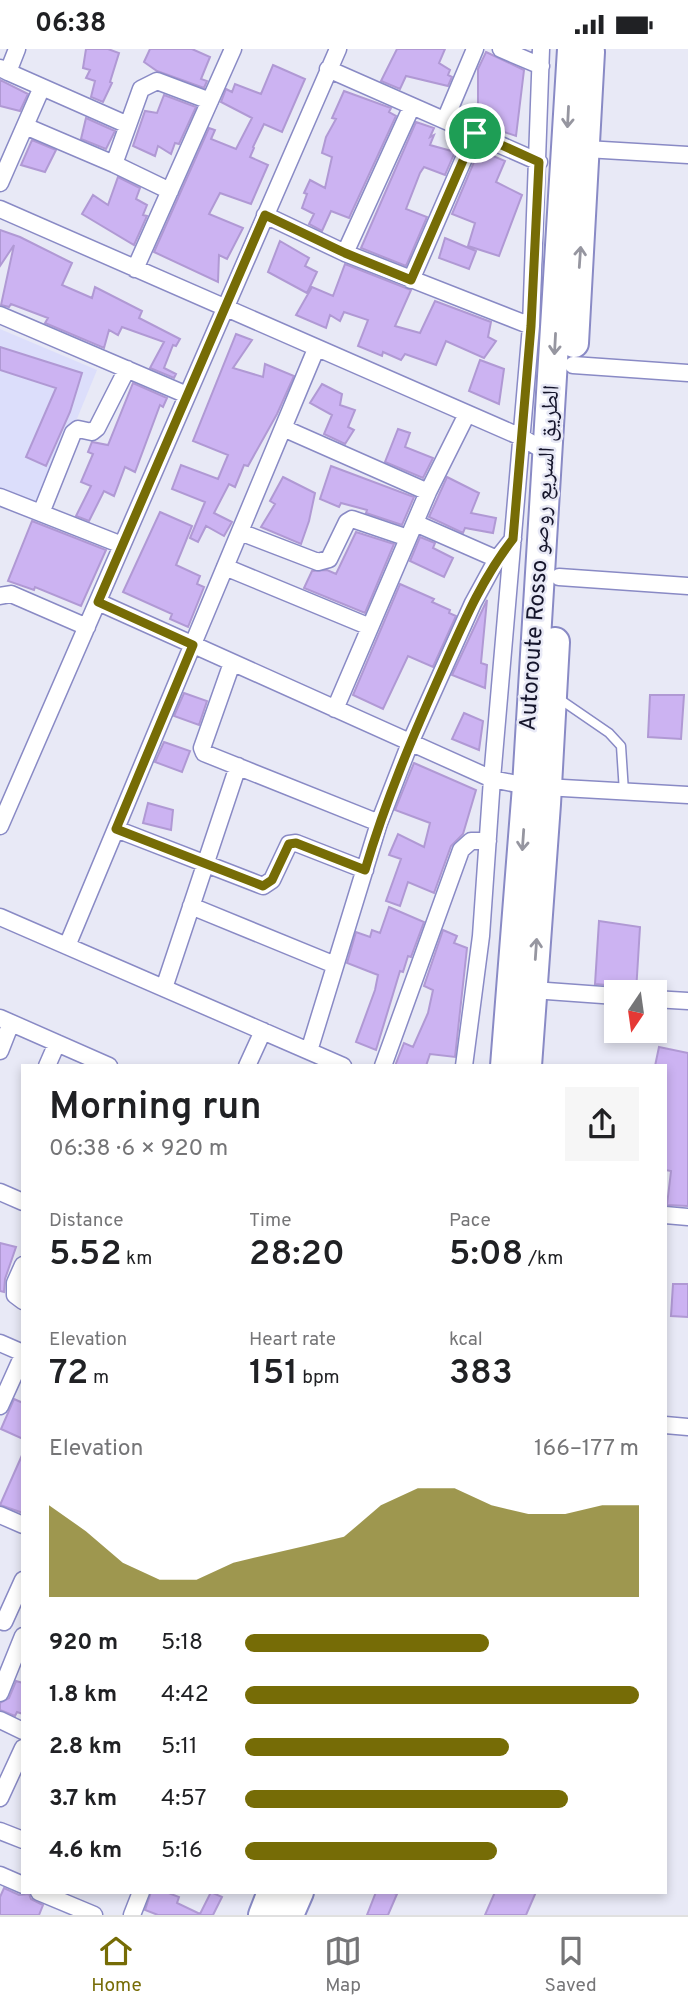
<!DOCTYPE html>
<meta charset="utf-8">
<style>
body{margin:0;font-family:Overpass,"Noto Naskh Arabic",sans-serif;background:#f6f6f6;color:#202124;height:100vh;display:flex;flex-direction:column;font-size:26px;white-space:nowrap}
*{box-sizing:border-box;margin:0}
p{font-size:23px;color:#757577}
.icon{flex:none;width:38px;height:38px;fill:none;stroke:currentColor;stroke-width:2;stroke-linecap:round;stroke-linejoin:round}
.map{position:relative;flex:1;overflow:hidden}
.drawer{position:absolute;left:21px;top:1015px;width:646px;height:830px;display:flex;flex-direction:column;background:#fff;border-radius:0px;box-shadow:0 4px 10px #0003}
.drawer>*{flex:none}
.needle{width:46px;rotate:193deg}
.fabs{position:absolute;left:604px;top:931px;display:grid;gap:14px}
.fabs a{display:grid;place-items:center;width:63px;height:63px;border-radius:0px;background:#fff;box-shadow:0 4px 10px #0003;font-size:35px}
.pin{position:absolute;display:grid;place-items:center;width:60px;height:60px;color:#fff;margin:-30px;border:4px solid #fff;border-radius:50%;box-shadow:0 2px 7px #0007}
.round{display:grid;place-items:center;flex:none;width:74px;height:74px;border-radius:0px;background:#f6f6f6}
.headline{display:flex;align-items:center;justify-content:space-between;height:119px;padding:0 28px}
h1{font-size:38px;font-weight:600;line-height:52px}
.metrics{display:grid;grid-template-columns:repeat(3,1fr);gap:10px;height:119px;padding:7px 28px}
.metrics div{display:grid;align-content:center}
.metrics b{font-size:35px;font-weight:600}
.metrics small{font-size:19px;font-weight:400}
.metrics p{font-size:19px}
.chart{height:196px;padding:14px 28px}
.chart p{display:flex;justify-content:space-between}
.chart svg{width:100%;height:126px;margin-top:7px;fill:#766c06;opacity:.7}
ul{padding:0 28px;list-style:none;font-size:23px}
li{display:grid;grid-template-columns:112px 84px 1fr;align-items:center;height:52px}
li i{height:18px;border-radius:9px;background:#766c06}
.status{display:flex;justify-content:space-between;align-items:center;height:49px;padding:0 35px;background:#fff;direction:ltr}
.status svg{height:19px;fill:currentColor}
.tabs{display:flex;justify-content:space-around;align-items:center;height:98px;border-top:2px solid #e0e0e0;background:#fff;font-size:19px;color:#757577}
.tabs a{display:grid;justify-items:center;gap:4px}
.tabs .selected{color:#766c06}
.map>svg:first-child{display:block}
</style>
<div class="status"><b>06:38</b><svg viewBox="0 0 49 12"><path d="M0 12V9h3v3zM5 12V6h3v6zM10 12V3h3v9zM15 12V0h3v12zM26 1h20v11H26zM47 4h2v5h-2z"/></svg></div>
<div class="map">
<svg width="688" height="1866" viewBox="0 0 688 1866">
<rect width="100%" height="100%" fill="#e8e9f6"/>
<!-- built -->
<path fill="#dcdefb" d="M0 280 97 321 39 462 0 446Z"/>
<!-- building -->
<path fill="#ccb3f2" stroke="#b099d4" stroke-width="2" d="M86 0H108L119 4 110 33 112 34 103 53 91 48 95 32 86 29 90 21 83 19Z
M150 0H192L210 8 201 30 207 32 204 39 157 22 144 13Z
M397 0H445L439 14 450 21 448 26 452 28 448 37 406 27 400 40 381 32Z
M486 3 524 21 516 87 478 74V20Z
M273 16 305 30 282 83 264 75 253 98 254 99 250 108 268 116 251 155 220 144 209 165 243 179 227 210 219 206 218 233 154 203 209 79 215 81 211 90 236 100 252 69 221 53 226 40 232 43 235 35 261 45Z
M0 31 28 45 20 62 0 57Z
M344 42 391 59 389 63 396 67 349 169 331 162 322 182 309 175 314 165 302 159 307 145 304 144 310 131 325 139 332 108 322 104 326 88 336 70 332 69Z
M164 46 196 58 179 95 175 94 171 105 158 97 155 107 133 97 145 62 157 64Z
M86 69 115 82 106 100 81 90Z
M416 73 434 79 430 88 434 86 430 96 455 103 445 126 424 118 420 124 406 160 427 168 406 217 361 199Z
M32 91 56 101 45 123 21 116Z
M479 101 505 112 496 133 522 146 499 207 468 197 475 174 452 165Z
M118 128 140 139 136 150 147 156 143 166 147 167 134 196 82 165 93 146 108 156Z
M0 181 20 188 72 214 62 236 92 249 95 238 142 262 139 269 180 290 176 297 173 296 164 319 176 325 174 329 150 319 164 293 122 278 118 286 109 281 104 299 45 274 48 269 11 255 9 258 1 256 14 196 0 217Z
M445 189 476 202 469 220 439 209Z
M280 192 309 209 305 217 317 223 307 244 268 223Z
M345 215 411 241 395 277 420 284 435 252 491 273 488 288 496 292 484 309 446 292 436 316 405 305 401 311 383 303 382 307 358 297 368 271 344 263 340 272 330 266 326 279 296 266 312 238 333 247Z
M236 285 252 291 233 319 263 328 265 315 294 327 277 365 248 417 244 416 235 438 229 435 214 464 232 473 224 487 206 477 198 493 190 489 205 453 172 440 181 416 218 430 228 406 193 392Z
M0 298 82 324 70 363 46 417 26 408 56 339 0 321Z
M480 311 504 320 499 355 469 342Z
M133 334 167 349 163 358 160 356 135 423 125 418 114 447 104 442 89 472 76 467 91 437 81 433 93 405 88 403 92 393 108 396Z
M322 335 342 345 340 356 355 361 348 378 354 381 345 395 324 385 332 366 310 354Z
M398 380 410 384 405 398 433 409 423 429 385 413Z
M331 417 414 448 402 476 366 464 367 461 341 454 339 458 320 450Z
M283 428 315 444 309 472 301 495 261 478 275 455 270 452Z
M447 428 479 444 471 464 496 469 493 484 465 479 463 484 429 468Z
M160 463 192 477 176 516 200 527 197 535 204 538 188 578 170 570 172 565 123 543Z
M32 472 106 501 81 557 35 538 34 541 8 532Z
M356 483 394 495 365 564 304 539 312 522 327 521 336 525Z
M420 488 435 494 433 499 453 509 444 528 410 512Z
M400 535 434 550 432 553 450 561 449 564 456 567 433 618 408 607 383 660 353 646Z
M487 551 481 614 487 616 485 639 452 626Z
M184 644 207 652 199 676 174 667Z
M650 646H684L681 690 648 688Z
M464 664 483 672 479 701 452 690Z
M164 693 190 702 182 723 155 713Z
M414 714 476 741 463 785 451 797 434 844 408 833 400 857 386 852 401 810 389 806 398 785 424 798 430 774 395 761Z
M148 754 173 761 171 781 143 774Z
M389 858 424 873 411 908 408 907 403 923 400 922 376 1001 356 993 375 941 378 926 347 914 356 883 370 888 372 881 380 884Z
M599 872 640 878 636 943 625 942 617 937 595 935Z
M443 881 457 887 454 894 467 899 455 1008 430 1005 426 1017H395L404 994 413 998 428 964 433 941 424 937Z
M659 998 688 1004V1157L667 1156 671 1122 665 1121V1017H655Z
M0 1194 16 1198 5 1230 4 1243 0 1242Z
M673 1235H688V1268L671 1267Z
M14 1350 23 1354V1390L1 1380Z
M23 1404V1464L0 1456Z
M16 1632 23 1634V1665L17 1663 15 1667 0 1661V1654L9 1649Z
M4 1839 19 1846 29 1845 31 1850 43 1856 39 1866H0V1848Z
M151 1843H166L179 1848 177 1854 200 1865 211 1843 222 1848 213 1866H158L145 1861Z
M376 1843H391L397 1845 388 1866H367Z
M495 1843H536L526 1866H485Z"/>
<g fill="none" stroke-linecap="round" stroke-linejoin="round">
<defs>
<path id="lane" d="M558 649 609 684 621 697 624 743"/>
<path id="street" d="M501 0 541 17
M0 19 8 23 17 0
M328 20 539 113
M8 23 128 76
M445 71 475 0
M25 77 114 115 170 142
M586 100 688 106
M114 115 141 40 157 32 210 52
M0 134 42 38
M0 160 521 388 548 404
M265 166 345 204 531 277
M345 204 412 57
M135 220 233 0
M411 231 475 84
M0 266 187 346
M573 316 688 324
M283 379 428 443
M0 448 122 496
M41 464 73 384 78 380 92 383 97 379 127 320
M415 474 497 510
M240 483 318 513 329 510 347 473 352 470 408 489
M225 518 370 578
M559 528 688 537
M0 547 11 545 87 578
M98 553 492 730 527 737 688 746
M232 614 202 699 204 704 379 774
M335 660 428 443 467 365
M0 777 338 0
M116 780 263 837 272 831 289 795 296 794 365 821
M191 857 335 916
M0 868 343 1017
M67 897 316 300
M164 939 238 717
M533 941 616 947
M654 950 688 952
M0 969 109 1017
M0 1002 11 974
M309 1002 379 774 410 694 473 554 497 510 513 490
M47 1017 57 994
M247 1017 263 982
M383 1017 461 801 471 792H488
M464 1017 481 887 492 730 531 277 541 0
M0 1143 23 1153
M665 1166 688 1168
M23 1216 15 1234V1246L23 1252
M0 1294 23 1304
M0 1357 23 1306
M665 1376 688 1378
M0 1466 23 1476
M4 1573 23 1531
M0 1644 23 1587
M0 1671 23 1682
M0 1749 23 1699
M0 1782 23 1791
M0 1826 23 1836
M39 1843 94 1866
M132 1866 141 1843"/>
<path id="highway" d="M574 294 590 3
M505 1017 527 737 572 0
M527 1017 546 755 555 593
M263 1866 272 1843
M289 1866 299 1843"/>
</defs>
<!-- lane casing -->
<use href="#lane" stroke="#898ac5" stroke-width="11"/>
<!-- street casing -->
<use href="#street" stroke="#898ac5" stroke-width="19"/>
<!-- highway casing -->
<use href="#highway" stroke="#898ac5" stroke-width="32"/>
<!-- lane -->
<use href="#lane" stroke="#fff" stroke-width="8"/>
<!-- street -->
<use href="#street" stroke="#fff" stroke-width="16"/>
<!-- highway -->
<use href="#highway" stroke="#fff" stroke-width="28"/>
</g>
<!-- one-way arrows -->
<defs><path id="oneway-shaft" d="M-6 0H5M1.5-3L5.5 0L1.5 3" fill="none" stroke-width="1.6" stroke-linecap="round" stroke-linejoin="round" transform="scale(1.75)"/></defs>
<g stroke="#9696a0">
<use href="#oneway-shaft" transform="translate(568 68) rotate(93)"/>
<use href="#oneway-shaft" transform="translate(580 208) rotate(-86)"/>
<use href="#oneway-shaft" transform="translate(555 295) rotate(93)"/>
<use href="#oneway-shaft" transform="translate(523 791) rotate(94)"/>
<use href="#oneway-shaft" transform="translate(536 900) rotate(-86)"/>
</g>
<g fill="none" stroke-linecap="round" stroke-linejoin="round">
<defs>
<path id="route" d="M475 84 539 113 531 277 513 490C483 528 464 572 444 617 414 684 386 750 365 821L296 794 289 795 272 831 263 837 116 780 193 596 98 553 265 166 345 204 411 231Z"/>
</defs>
<!-- route casing -->
<use href="#route" stroke="#fff" stroke-width="14"/>
<!-- route -->
<use href="#route" stroke="#766c06" stroke-width="9"/>
</g>
<g text-anchor="middle" dominant-baseline="central" stroke-width="5" stroke-linejoin="round" paint-order="stroke">
<!-- street labels -->
<g font-size="23" fill="#15152b" stroke="#e8e9f6">
<text transform="translate(541 509) rotate(-86)">Autoroute Rosso الطريق السريع روصو</text>
</g>
</g>
</svg>
<div class="fabs">
<a><svg class="needle" viewBox="-14 -14 28 28"><path d="M0-13l5 13h-10z" fill="#e53935"/><path d="M0 13l5-13h-10z" fill="#757577"/></svg></a>
</div>
<div class="pin" style="left:475px;top:84px;background:#1e9e55"><svg class="icon" aria-label="arrive" viewBox="0 0 24 24"><path d="M6 21V4h12l-3 4 3 4H6"/></svg></div>
<section class="drawer">
<div class="headline"><div><h1>Morning run</h1><p>06:38 · 6 × 920 m</p></div><a class="round"><svg class="icon" aria-label="share" viewBox="0 0 24 24"><path d="M12 15V3M7 8l5-5 5 5M5 13v7h14v-7"/></svg></a></div>
<div class="metrics">
<div><p>Distance</p><b>5.52<small> km</small></b></div>
<div><p>Time</p><b>28:20</b></div>
<div><p>Pace</p><b>5:08<small> /km</small></b></div>
</div>
<div class="metrics">
<div><p>Elevation</p><b>72<small> m</small></b></div>
<div><p>Heart rate</p><b>151<small> bpm</small></b></div>
<div><p>kcal</p><b>383</b></div>
</div>
<div class="chart"><p><span>Elevation</span>166–177 m</p>
<svg viewBox="0 0 160 44" preserveAspectRatio="none"><path d="M0 44V12L10 21L20 32L30 38L40 38L50 32L60 29L70 26L80 23L90 12L100 6L110 6L120 12L130 15L140 15L150 12L160 12V44z"/></svg>
</div>
<ul>
<li><b>920 m</b>5:18<i style="width:62%"></i></li>
<li><b>1.8 km</b>4:42<i style="width:100%"></i></li>
<li><b>2.8 km</b>5:11<i style="width:67%"></i></li>
<li><b>3.7 km</b>4:57<i style="width:82%"></i></li>
<li><b>4.6 km</b>5:16<i style="width:64%"></i></li>
</ul>
</section>
</div>
<nav class="tabs">
<a class="selected"><svg class="icon" aria-label="home" viewBox="0 0 24 24"><path d="M3 11l9-7 9 7M6 9v11h12V9"/></svg>Home</a>
<a><svg class="icon" aria-label="map" viewBox="0 0 24 24"><path d="M3 6l6-2 6 2 6-2v14l-6 2-6-2-6 2zM9 4v14M15 6v14"/></svg>Map</a>
<a><svg class="icon" aria-label="saved" viewBox="0 0 24 24"><path d="M7 4h10v16l-5-4-5 4z"/></svg>Saved</a>
</nav>
